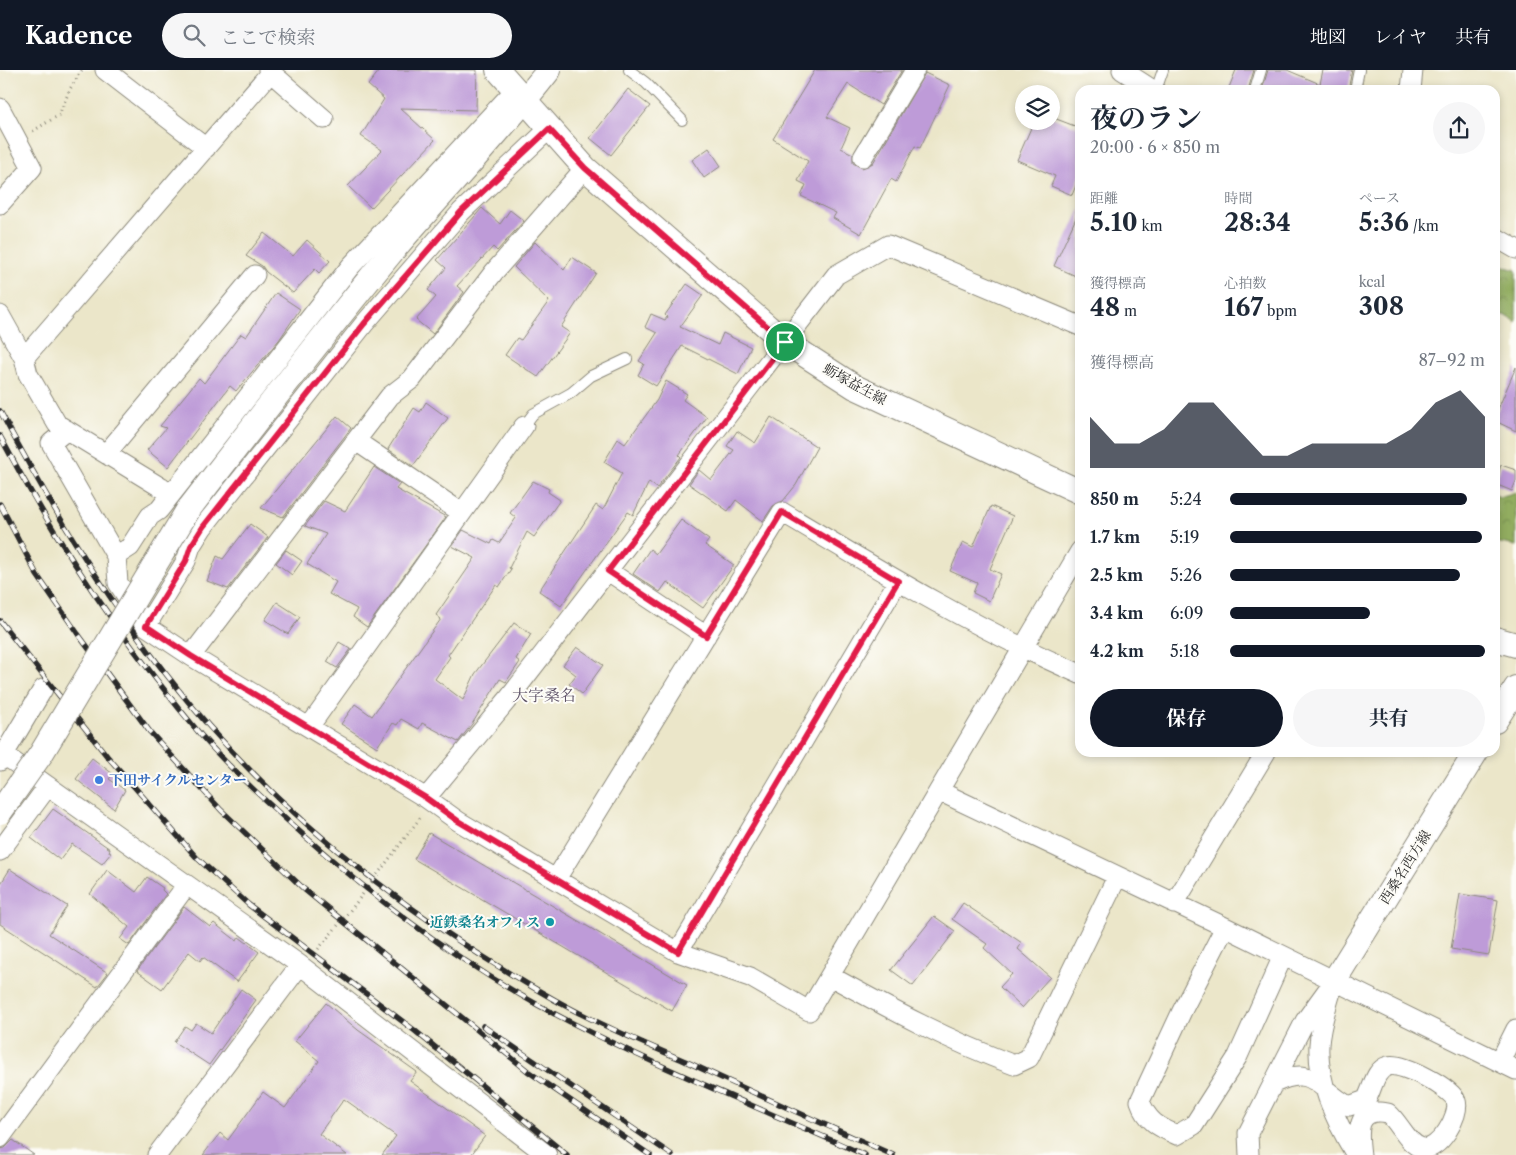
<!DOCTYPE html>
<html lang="ja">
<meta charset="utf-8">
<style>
body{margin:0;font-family:"Libre Caslon Text","Noto Serif JP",serif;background:#f6f6f7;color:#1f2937;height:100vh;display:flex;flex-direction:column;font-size:19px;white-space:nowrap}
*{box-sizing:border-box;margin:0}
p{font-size:16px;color:#747a83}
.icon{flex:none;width:28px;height:28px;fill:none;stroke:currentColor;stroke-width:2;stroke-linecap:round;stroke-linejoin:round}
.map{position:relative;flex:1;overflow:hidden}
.details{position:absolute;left:1075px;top:15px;width:425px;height:672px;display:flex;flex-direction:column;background:#fff;border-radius:15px;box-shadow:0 2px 8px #0003}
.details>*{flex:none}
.fabs{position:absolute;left:1015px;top:15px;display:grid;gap:10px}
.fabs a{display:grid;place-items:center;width:45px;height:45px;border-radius:50%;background:#fff;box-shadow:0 2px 8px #0003;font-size:25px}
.pin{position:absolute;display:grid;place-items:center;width:42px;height:42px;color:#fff;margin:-21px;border:2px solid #fff;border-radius:50%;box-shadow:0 1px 5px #0007}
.round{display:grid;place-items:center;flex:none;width:52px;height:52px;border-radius:26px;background:#f6f6f7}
.headline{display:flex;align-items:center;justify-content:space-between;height:85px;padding:0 15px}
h1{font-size:28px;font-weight:700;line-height:38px}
.metrics{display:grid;grid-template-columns:repeat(3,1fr);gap:8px;height:85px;padding:5px 15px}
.metrics div{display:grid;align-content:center}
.metrics b{font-size:25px;font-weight:700}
.metrics small{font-size:14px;font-weight:400}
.metrics p{font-size:14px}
.chart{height:140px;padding:10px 15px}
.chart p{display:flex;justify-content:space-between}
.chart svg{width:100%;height:90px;margin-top:5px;fill:#111827;opacity:.7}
.primary-button{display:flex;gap:10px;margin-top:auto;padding:10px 15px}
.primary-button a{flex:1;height:58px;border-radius:30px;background:#111827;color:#fff;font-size:20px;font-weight:700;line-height:58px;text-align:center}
.primary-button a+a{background:#f6f6f7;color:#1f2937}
ul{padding:0 15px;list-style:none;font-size:16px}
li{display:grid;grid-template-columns:80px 60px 1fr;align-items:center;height:38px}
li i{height:12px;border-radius:6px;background:#111827}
header{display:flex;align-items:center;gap:30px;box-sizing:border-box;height:70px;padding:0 25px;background:#111827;color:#fff}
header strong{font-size:24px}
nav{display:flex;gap:28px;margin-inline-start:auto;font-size:18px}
.search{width:350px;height:45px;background:#f6f6f7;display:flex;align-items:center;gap:12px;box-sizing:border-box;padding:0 18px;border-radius:28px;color:#747a83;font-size:19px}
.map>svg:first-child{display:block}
</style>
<header>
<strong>Kadence</strong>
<div class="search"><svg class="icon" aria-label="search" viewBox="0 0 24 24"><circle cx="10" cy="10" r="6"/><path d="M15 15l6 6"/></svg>ここで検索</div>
<nav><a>地図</a><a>レイヤ</a><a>共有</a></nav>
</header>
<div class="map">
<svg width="1516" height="1085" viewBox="0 0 1516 1085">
<defs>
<pattern id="forest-crowns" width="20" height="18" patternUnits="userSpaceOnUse" patternTransform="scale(1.25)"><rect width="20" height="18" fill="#92ad60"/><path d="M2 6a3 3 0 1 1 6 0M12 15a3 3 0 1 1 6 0" fill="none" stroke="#778d4f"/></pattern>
</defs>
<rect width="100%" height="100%" fill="#fdfcf7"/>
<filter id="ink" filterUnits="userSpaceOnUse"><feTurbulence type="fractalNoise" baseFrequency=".02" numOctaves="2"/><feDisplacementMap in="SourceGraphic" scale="10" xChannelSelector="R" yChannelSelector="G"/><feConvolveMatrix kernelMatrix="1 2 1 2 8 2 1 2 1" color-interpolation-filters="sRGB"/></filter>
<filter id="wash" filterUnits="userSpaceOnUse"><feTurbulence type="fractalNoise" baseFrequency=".0096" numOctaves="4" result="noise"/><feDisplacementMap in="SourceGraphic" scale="20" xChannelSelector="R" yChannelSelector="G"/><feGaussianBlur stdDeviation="1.12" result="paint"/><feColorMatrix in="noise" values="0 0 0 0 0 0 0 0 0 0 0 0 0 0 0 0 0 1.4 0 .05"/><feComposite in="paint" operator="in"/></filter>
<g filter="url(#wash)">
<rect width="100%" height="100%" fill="#ebe6c9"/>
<!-- forest -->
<path fill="url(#forest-crowns)" stroke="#5e6c46" d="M1499 195 1516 200V252L1505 245H1495V196Z
M1516 422V476L1495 472V424L1499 427Z"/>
<g id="blocks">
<!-- building -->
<path fill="#be9bd8" d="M380 0H477L476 40 400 38 435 70 371 138 348 116 382 80 361 66 384 29 368 15Z
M815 0H902L881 35 848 14 827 47 850 58 841 78 853 84V93L862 98 873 93 925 3 950 15 920 78 915 76 896 112 891 109 861 164 833 148 836 143 801 126 806 115 798 111 808 91 773 69Z
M1236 0H1254L1248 20H1228Z
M1268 0H1287L1320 14 1323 0H1352L1348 20H1262Z
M628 19 650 36 611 85 590 68Z
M1051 47 1080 58V106L1072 125 1051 116 1055 106 1017 90 1034 51H1051Z
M709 78 721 96 704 108 692 90Z
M482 138 500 154 510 140 524 151 497 181 493 177 457 216 464 222 433 264 416 250 436 227 428 220 446 198 437 190Z
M1080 139V208L1054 196Z
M264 163 293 186 307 170 330 191 319 203 315 199 293 223 266 202 262 196 246 186Z
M535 172 564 200 572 187 596 203 561 257 570 263 538 307 505 285 517 268 521 270 549 231 514 197Z
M687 214 703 225 680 257 718 275 723 263 751 277 738 304 682 276 656 316 638 305 644 294 639 291 657 263 645 257 651 244 665 250 667 247 665 245Z
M276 223 300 239 279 270 236 321 230 316 168 397 147 380 166 358 160 356 199 308 204 313 241 264 246 267Z
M1516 297V361L1495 351V346Z
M666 311 687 324 683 330 707 347 679 385 681 387 657 418 649 412 633 445 628 442 561 536 539 521 596 435 603 440 622 403 604 392 618 369 625 374 657 330Z
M426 332 448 348 413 396 388 379 414 338 420 342Z
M337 346 351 358 283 447 261 438Z
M771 347 817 377 796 415 783 431 773 436 763 451 736 430 728 441 689 414 699 400 711 410 734 380 727 376 737 361 755 373Z
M1501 395 1516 400V411L1512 421 1495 414Z
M374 397 400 414 396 419 446 447 367 557 353 547 357 539 329 524 336 512 307 494 326 464 305 456 324 431 345 441Z
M533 411 549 419 548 422 560 430 534 467 527 462 509 498 511 499 499 517 496 515 448 585 450 587 435 609 463 630 475 604 514 553 531 564 516 589 520 592 506 612 500 609 472 654 458 672 422 653 419 659 401 649 397 655 393 653 377 677 341 654 355 634 372 646 441 549 436 545 475 488 452 476 463 460 491 474 493 470 499 473 516 448 510 443Z
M991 436 1013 446 990 499 1001 504 989 531 973 523 977 513 950 501 963 472 973 477Z
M681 450 709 470 705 475 734 495 703 538 667 512 660 522 633 504 650 479 656 484Z
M250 454 268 467 228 519 207 511 217 486 223 489Z
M286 480 302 491 292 505 276 493Z
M277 532 300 547 288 564 265 550Z
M339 572 351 579 337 598 327 592Z
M577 577 603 595 582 624 569 614 576 605 563 595Z
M92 688 113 704 109 709 125 720 114 739 76 709Z
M53 739 110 779 109 782 111 783 102 794 72 774 60 790 31 768Z
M429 763 687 915 672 941 414 789Z
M10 799 67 836 49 864 108 903 97 917 0 854V815Z
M107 800 136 822 147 807 163 818 162 820 166 824 129 875 120 869 129 857 90 824Z
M1460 824 1498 830 1489 885 1451 879Z
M963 833 1022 873 1018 879 1050 907 1022 938 1000 917 1012 904 984 878 987 874 952 849Z
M184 837 210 857 214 853 237 871 239 867 259 882 237 912 203 887 200 891 189 882 162 919 137 901Z
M934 846 955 861 913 916 891 900Z
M241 919 256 930 209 995 174 972 185 956 191 960 196 953 211 963Z
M326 933 358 960 417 1002 410 1011 485 1066 471 1085H382L396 1066 344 1029 319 1064 347 1085H203L220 1063 228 1070 263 1022 285 1038 319 991 295 971Z
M13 1070 34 1085H0V1079L5 1078Z"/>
</g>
</g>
<g filter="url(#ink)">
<use href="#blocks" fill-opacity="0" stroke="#8b887a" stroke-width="1"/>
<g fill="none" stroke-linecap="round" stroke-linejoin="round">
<defs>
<path id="service" d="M629 0 646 13 682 50
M1156 20 1163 0
M1255 20 1261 0
M1355 20 1359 0
M524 356 533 344 571 323 591 306 627 289"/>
<path id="minor" d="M105 0 206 78
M268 0 324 49
M1122 0 1153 20
M1411 20 1413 0
M0 38 32 98 0 134
M863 87 915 0
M1495 167 1516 179
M0 245 24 288 28 304 57 354 170 423
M24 288 271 2
M67 360 51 373 116 486 118 513 146 556 191 586 426 728 458 751 678 882 750 907 809 941 1080 481
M356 371 462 443
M106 384 255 205
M116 486 130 477 150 446 159 440 350 197 515 20
M608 501 706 566
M146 556 186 491 191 476 203 457 364 254 461 142 549 59
M191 586 390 326 412 309 494 202 585 98
M309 657 524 356
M0 682 300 895 547 1085
M0 691 43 619
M939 721 1225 857 1516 1000
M426 728 509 628 836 205 888 175 1080 256
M0 781 48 716
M556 809 782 442C879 500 976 559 1080 604
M1174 834 1266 682
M1225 857 1182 941 1140 1031C1147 1051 1158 1057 1177 1065L1194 1055 1238 986 1283 886
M678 882 898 511
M830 906C890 939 949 971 1014 995L1029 988 1117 807
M1331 922C1326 939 1320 957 1319 975 1317 1013 1337 1054 1356 1085
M1500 991 1516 959
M1274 1013C1316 993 1317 1020 1349 1036L1366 1030C1373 1019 1374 1000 1388 996 1402 992 1452 1018 1456 1031 1461 1045 1438 1083 1422 1078 1407 1074 1400 1053 1388 1043 1355 1037 1358 1062 1361 1085
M0 1068 186 816
M157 1085 300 895
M1249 1085 1248 1063 1305 951 1334 911"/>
<path id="tertiary" d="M498 0 585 98 785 272 855 317 1080 422
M188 440C256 352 324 263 395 178 446 118 501 62 549 0
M1495 569 1516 575
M1495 651 1516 618
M1334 911 1476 682"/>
</defs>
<!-- service casing -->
<use href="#service" stroke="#8b887a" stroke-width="12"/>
<!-- minor casing -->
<use href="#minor" stroke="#8b887a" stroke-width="21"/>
<!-- tertiary casing -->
<use href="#tertiary" stroke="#8b887a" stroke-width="26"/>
<!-- path -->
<path stroke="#8b887a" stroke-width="3" stroke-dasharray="1 4" stroke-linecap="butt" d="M33 61 59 45 70 19 82 0
M315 883 353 837 420 748"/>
<!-- service -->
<use href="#service" stroke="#fff" stroke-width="10"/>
<!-- minor -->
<use href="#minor" stroke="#fff" stroke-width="19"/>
<!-- tertiary -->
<use href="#tertiary" stroke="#fff" stroke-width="24"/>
<defs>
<path id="rail" d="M0 341C59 452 125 560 208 655 306 766 426 857 555 930 596 953 641 972 685 991 754 1023 823 1054 893 1085
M0 366C56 472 123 572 200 664 233 702 271 736 308 769 379 832 455 889 538 935 643 992 756 1036 865 1085
M0 434 37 505 78 564 150 662 221 740 305 820 529 1002 650 1085
M0 551 107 686 197 788 249 835 414 960 567 1085
M483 956 672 1085"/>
</defs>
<!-- rail casing -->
<use href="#rail" stroke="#2b2b2b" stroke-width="5.5"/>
<!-- rail -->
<use href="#rail" stroke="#fdfcf7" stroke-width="4" stroke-dasharray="11" stroke-linecap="butt"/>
<defs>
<path id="tertiary-bridge" d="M0 742 41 684 188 440"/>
</defs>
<!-- tertiary-bridge casing -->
<use href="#tertiary-bridge" stroke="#8b887a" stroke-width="26" stroke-linecap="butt"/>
<!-- tertiary-bridge -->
<use href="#tertiary-bridge" stroke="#fff" stroke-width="24"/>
</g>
</g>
<g fill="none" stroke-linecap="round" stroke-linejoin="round" filter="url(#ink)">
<defs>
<path id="route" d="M549 59 585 98 785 272 608 501 706 566 782 442 898 511 678 882 458 751 426 728 191 586 146 556 186 491 191 476 203 457 364 254 461 142Z"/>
</defs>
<!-- route casing -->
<use href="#route" stroke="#fff" stroke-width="10"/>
<!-- route -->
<use href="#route" stroke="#e11d48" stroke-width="6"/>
</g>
<!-- markers -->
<circle fill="#3f7fe0" stroke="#fdfcf7" stroke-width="2" cx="99" cy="710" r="5"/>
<circle fill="#0f9aa8" stroke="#fdfcf7" stroke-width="2" cx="550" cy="852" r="5"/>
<g text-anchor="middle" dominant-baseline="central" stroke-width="4" stroke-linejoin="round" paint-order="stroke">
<!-- street labels -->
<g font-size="14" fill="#2b2b2b" stroke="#fdfcf7">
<text transform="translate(855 314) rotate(29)">蛎塚益生線</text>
<text transform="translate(1405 797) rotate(-58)">西桑名西方線</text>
</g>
<!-- shop labels -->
<g font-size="14" font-weight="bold" fill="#366cbe" stroke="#fdfcf7" text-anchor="start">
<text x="109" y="710">下田サイクルセンター</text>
</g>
<!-- culture labels -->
<g font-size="14" font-weight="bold" fill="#0d838f" stroke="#fdfcf7" text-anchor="end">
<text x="540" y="852">近鉄桑名オフィス</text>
</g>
<!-- quarter labels -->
<g font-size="16" fill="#5e5268" stroke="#fdfcf7">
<text x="544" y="625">大字桑名</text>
</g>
</g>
</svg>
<div class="fabs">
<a><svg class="icon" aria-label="layers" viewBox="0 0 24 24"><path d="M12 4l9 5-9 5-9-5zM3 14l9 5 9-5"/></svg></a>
</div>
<div class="pin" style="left:785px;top:272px;background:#1e9e55"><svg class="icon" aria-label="arrive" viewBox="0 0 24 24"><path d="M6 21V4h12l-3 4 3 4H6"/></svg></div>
<section class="details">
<div class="headline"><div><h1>夜のラン</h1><p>20:00 · 6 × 850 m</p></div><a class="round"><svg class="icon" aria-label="share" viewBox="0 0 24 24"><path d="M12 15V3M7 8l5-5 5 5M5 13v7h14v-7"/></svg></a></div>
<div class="metrics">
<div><p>距離</p><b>5.10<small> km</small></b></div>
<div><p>時間</p><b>28:34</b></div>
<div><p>ペース</p><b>5:36<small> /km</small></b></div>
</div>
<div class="metrics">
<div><p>獲得標高</p><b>48<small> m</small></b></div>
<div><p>心拍数</p><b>167<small> bpm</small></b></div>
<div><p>kcal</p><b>308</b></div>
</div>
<div class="chart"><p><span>獲得標高</span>87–92 m</p>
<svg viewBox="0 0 160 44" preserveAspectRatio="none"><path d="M0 44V19L10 32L20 32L30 25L40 12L50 12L60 25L70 38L80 38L90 32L100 32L110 32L120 32L130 25L140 12L150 6L160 19V44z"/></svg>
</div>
<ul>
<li><b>850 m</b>5:24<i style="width:93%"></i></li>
<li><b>1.7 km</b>5:19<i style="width:99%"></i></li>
<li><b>2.5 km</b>5:26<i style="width:90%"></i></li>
<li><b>3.4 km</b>6:09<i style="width:55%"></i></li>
<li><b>4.2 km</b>5:18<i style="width:100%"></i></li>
</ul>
<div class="primary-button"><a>保存</a><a>共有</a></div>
</section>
</div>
